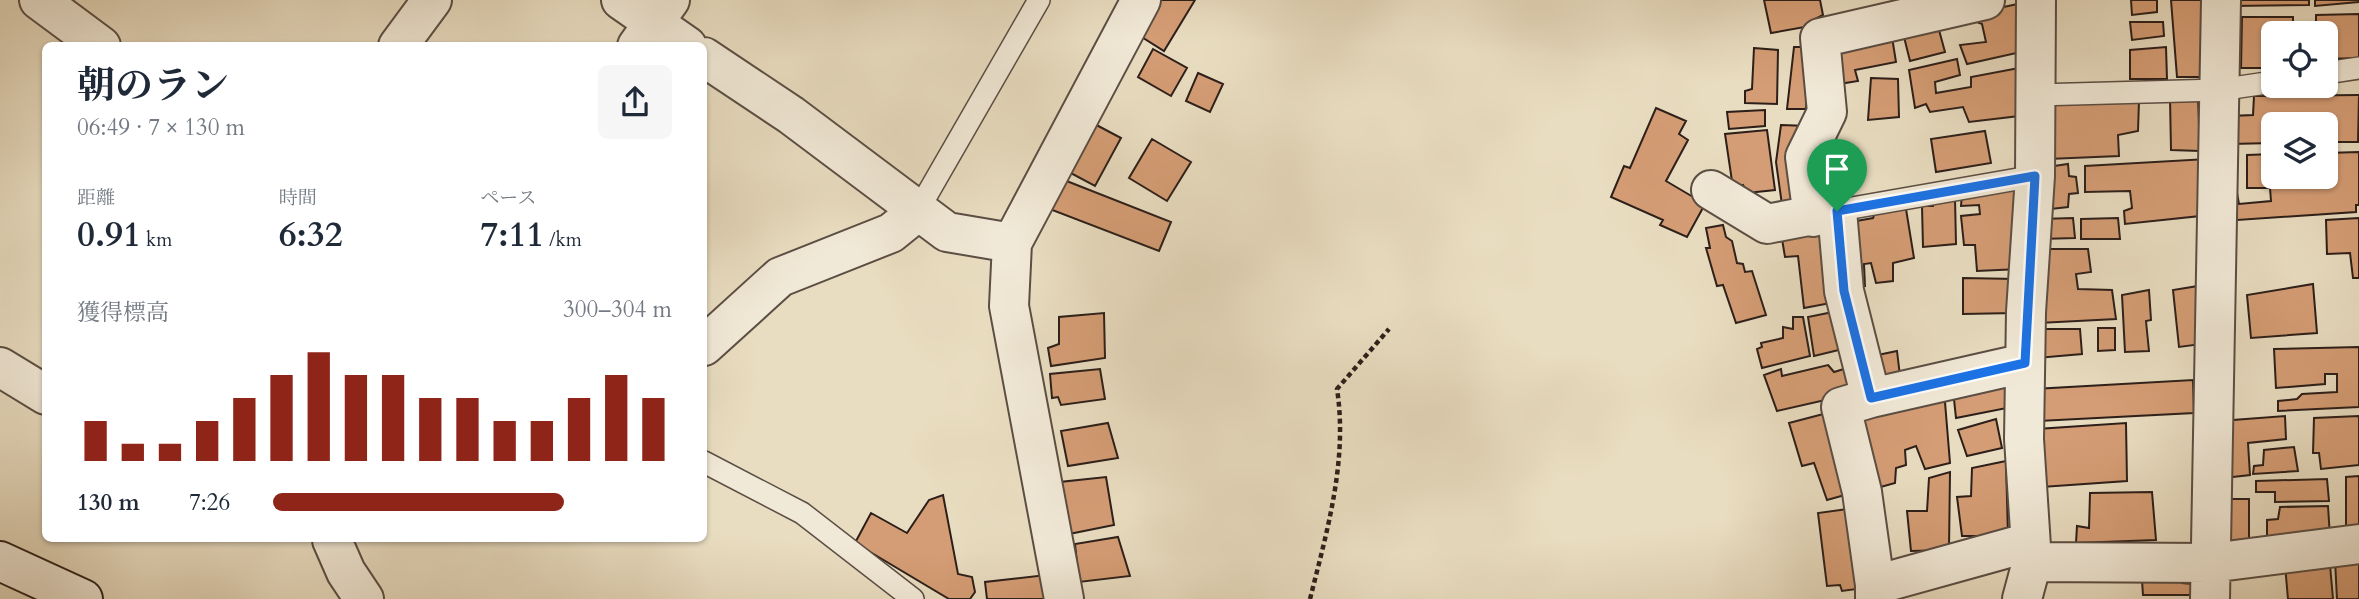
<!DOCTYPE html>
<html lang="ja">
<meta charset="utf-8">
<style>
body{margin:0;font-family:Cardo,"Noto Serif JP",serif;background:#f6f6f7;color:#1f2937;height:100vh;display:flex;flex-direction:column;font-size:26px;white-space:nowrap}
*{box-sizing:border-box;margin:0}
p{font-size:23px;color:#747a83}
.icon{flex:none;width:38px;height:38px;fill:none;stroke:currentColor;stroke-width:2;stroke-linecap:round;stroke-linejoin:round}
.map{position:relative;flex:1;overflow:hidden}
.drawer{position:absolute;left:42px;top:42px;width:665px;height:500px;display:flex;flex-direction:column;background:#fff;border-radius:10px;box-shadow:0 2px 5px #0004}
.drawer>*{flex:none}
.controls{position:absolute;left:2261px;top:21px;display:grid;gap:14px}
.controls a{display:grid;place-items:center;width:77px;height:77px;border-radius:10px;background:#fff;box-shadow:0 2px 5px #0004;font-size:35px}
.pin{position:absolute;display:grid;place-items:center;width:60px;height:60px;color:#fff;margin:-72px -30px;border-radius:50% 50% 50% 0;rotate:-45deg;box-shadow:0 0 7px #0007}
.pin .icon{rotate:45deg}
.round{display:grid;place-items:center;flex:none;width:74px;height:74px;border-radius:10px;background:#f6f6f7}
.headline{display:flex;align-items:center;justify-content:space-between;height:119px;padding:0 35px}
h1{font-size:38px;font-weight:700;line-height:52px}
.figures{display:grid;grid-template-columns:repeat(3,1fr);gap:10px;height:119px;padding:7px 35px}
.figures div{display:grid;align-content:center}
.figures b{font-size:35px;font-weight:700}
.figures small{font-size:19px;font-weight:400}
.figures p{font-size:19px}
.chart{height:196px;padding:14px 35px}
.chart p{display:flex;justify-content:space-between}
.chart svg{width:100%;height:126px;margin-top:7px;stroke:#8f2418;stroke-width:6}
ul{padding:0 35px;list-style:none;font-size:23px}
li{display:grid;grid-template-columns:112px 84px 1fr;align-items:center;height:52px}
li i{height:18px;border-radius:9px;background:#8f2418}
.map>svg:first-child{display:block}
</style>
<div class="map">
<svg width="2359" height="599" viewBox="0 0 2359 599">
<rect width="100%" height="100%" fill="#e9ddc1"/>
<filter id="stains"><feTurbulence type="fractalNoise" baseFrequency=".00286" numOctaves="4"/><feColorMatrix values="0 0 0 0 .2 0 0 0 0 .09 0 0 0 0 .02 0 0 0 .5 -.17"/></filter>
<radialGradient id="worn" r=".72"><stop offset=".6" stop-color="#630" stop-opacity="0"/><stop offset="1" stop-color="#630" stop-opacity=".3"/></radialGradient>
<!-- building -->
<path fill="#d59d75" stroke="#2c1f1a" stroke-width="2" d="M1148 0H1195L1164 51 1129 29Z
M1764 0H1820L1823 15 1815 19 1816 25 1771 33Z
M2131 0H2157V12L2132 15Z
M2171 0H2208L2209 10 2201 13 2204 77H2177Z
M2232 0H2309V5L2232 6Z
M2315 0H2359V2L2315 6Z
M2022 3 2021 52 1967 64 1960 45 1986 42 1982 24 1962 16Z
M2359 14V58L2326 59V33H2316V15Z
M2242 17H2293V33H2273V68H2241Z
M1936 19 1945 52 1910 61 1902 29Z
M2130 22H2163L2164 36 2132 40Z
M1892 37 1896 62 1855 70 1858 81 1839 84 1836 45Z
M1794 47H1809L1806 109H1787Z
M2166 47 2167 79H2130V50Z
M1754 48 1778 50 1777 104 1745 103V91L1752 89Z
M1153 49 1187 68 1171 96 1138 77Z
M1957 59 1960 75 1935 82 1936 93 1971 87V77L2019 68V116L1969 122 1963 107 1930 112 1926 104 1915 108 1909 70Z
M1198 73 1223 84 1210 112 1186 101Z
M1871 78 1898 79 1899 117 1868 120Z
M2359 95 2358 142H2326V124H2273V143L2230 144V116L2253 115 2254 96Z
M2198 97 2200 151 2171 150 2170 98Z
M2139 101 2138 131 2118 135 2119 156 2048 159V103Z
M1656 108 1686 121 1679 134 1688 140 1666 181 1705 204 1687 237 1660 225 1663 220 1611 197 1624 166 1630 168Z
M1765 110V126L1729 129 1727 112Z
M1087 120 1121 138 1095 186 1065 170Z
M1781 125 1808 126 1799 210 1783 212 1776 162Z
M1767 130 1775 190 1747 193 1743 185 1733 188 1725 134Z
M1985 131 1991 163 1936 172 1931 139Z
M1152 139 1191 162 1167 201 1129 178Z
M2359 152V205H2356V212L2223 221 2226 194 2237 193 2239 204 2271 201 2270 188H2247V155L2273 154V177H2326V153Z
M2207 159 2206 167 2198 169 2200 216 2125 224 2124 211 2132 208 2130 191 2085 192V166Z
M2068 164 2069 176 2076 177 2078 193 2069 194 2068 207 2042 210 2040 168Z
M1059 178 1171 222 1159 251 1047 208Z
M2022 184 2020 269 1977 271 1975 245H1964L1961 216 1980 214 1979 205 1961 206 1962 194Z
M1955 198 1956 244 1923 247 1922 206H1933V200Z
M1906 209 1914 258 1893 263V281L1876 283 1871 263 1864 264 1865 286 1853 287 1845 223 1873 218 1875 212Z
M2073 218 2075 238 2041 239 2040 219Z
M2118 218 2120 239H2081V219Z
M2359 218V278H2353L2350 253 2327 254 2326 220Z
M1723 225 1726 237 1732 241 1737 263 1743 264 1745 272 1752 271 1766 315 1736 323 1723 285 1717 286 1706 248H1710L1706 228Z
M1829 227 1836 302 1804 308 1798 256 1785 257 1781 233Z
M2040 249H2088L2091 272 2076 274 2078 289 2112 290 2116 319 2039 323Z
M1963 278 2016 279 2014 313 1963 314Z
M2313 284 2317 333 2251 338 2247 295Z
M2198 286 2202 344 2179 347 2173 290Z
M2149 290 2151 320 2146 321 2149 351 2125 352 2122 295Z
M1838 311 1847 348 1814 356 1808 317Z
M1104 313 1105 358 1051 366 1048 348 1059 344V317Z
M1793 317H1803L1810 356 1762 368 1757 349 1762 347 1761 343 1783 338V327L1793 329Z
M2098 328H2115V350L2098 351Z
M2038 329H2080L2082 354 2037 358Z
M2359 347V407L2278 411V401L2297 399 2302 394 2337 392V374H2325V384L2276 388 2274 349Z
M1897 351 1900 376 1876 380 1868 357Z
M1828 365 1834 372 1847 368 1856 393 1777 411 1764 375 1781 369 1782 376Z
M1100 369 1105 399 1061 405 1058 397 1052 398 1050 374Z
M2012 376V407L1956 418 1953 390Z
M2193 380 2194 413 2039 421 2034 389Z
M1944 390 1950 463 1925 469 1916 446 1905 450 1906 465 1896 468 1895 483 1870 490 1853 413Z
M1831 412 1852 493 1827 500 1814 463 1802 466 1789 423Z
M2285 416 2286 439 2248 443 2250 475 2224 478 2220 421Z
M2359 416V465L2321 469 2319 453H2313L2314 418Z
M1996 419 2002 448 1967 456 1958 430Z
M1108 423 1118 458 1068 466 1061 431Z
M2126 423 2127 481 2042 487 2037 429Z
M2294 447 2298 471 2253 474 2254 466 2263 465 2264 450Z
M2006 461 2008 536H1962L1957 497 1971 496 1972 468Z
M1950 472 1949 550 1911 551 1907 511H1927L1929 478Z
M2359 476V535H2346V477Z
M1106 477 1114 525 1069 534 1060 482Z
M2327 479 2329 501 2275 502V492H2256V481Z
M2152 492 2156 540 2076 543 2077 526 2089 528 2090 493Z
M943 495 958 574 972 577 975 592 970 599H949L855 543 871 513 907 533 929 500Z
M2219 499H2249V541L2219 543Z
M2328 506 2330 537 2267 541V520L2278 519 2280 507Z
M1855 508 1864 588 1842 591 1840 585 1827 586 1818 513Z
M1118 537 1130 576 1079 582 1075 544Z
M2359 557V599H2337L2335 560Z
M2285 565H2330L2333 599H2288Z
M2141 566 2180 567 2182 583 2193 584 2194 595H2143Z
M1046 575 1049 599H987L985 582Z"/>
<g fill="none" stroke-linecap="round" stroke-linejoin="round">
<defs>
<path id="lane" d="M2326 73 2359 68
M2036 95 2219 90 2273 82
M917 212 1039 0
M1829 212 2035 176
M704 462 802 513 913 599"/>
<path id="street" d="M39 0 101 46
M621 0 687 46
M398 46 432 0
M637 46 670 0
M704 57 791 115 947 232 1012 243 1141 0
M1711 190 1767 224 1829 212
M1837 211 1844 291 1871 398 1841 407 1862 492 1875 585V599
M1813 217 1805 157 1827 112 1820 38 1985 0
M1012 243 1009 306 1064 599
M704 346 780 277 891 233 917 212
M0 367 46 395
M1871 398 2025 363
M335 539 332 540 346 572 364 599
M2032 562 2211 563 2359 544
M1875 585 2030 542
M2022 599 2032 562 2024 439 2026 312 2035 176 2036 0
M2210 599 2221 0"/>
<path id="secondary" d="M0 561 83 599"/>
</defs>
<!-- lane casing -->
<use href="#lane" stroke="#5b4e44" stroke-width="24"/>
<!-- street casing -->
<use href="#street" stroke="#5b4e44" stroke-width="42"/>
<!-- secondary casing -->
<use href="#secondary" stroke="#2c1f1a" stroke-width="42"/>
<!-- path -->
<path stroke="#2c1f1a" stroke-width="4.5" stroke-dasharray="5 3.5" stroke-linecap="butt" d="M1310 599C1327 531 1348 460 1337 389L1389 329"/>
<!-- lane -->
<use href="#lane" stroke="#f1e9d7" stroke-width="21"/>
<!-- street -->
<use href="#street" stroke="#f1e9d7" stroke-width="38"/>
<!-- secondary -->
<use href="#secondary" stroke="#f1e9d7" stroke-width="38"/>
</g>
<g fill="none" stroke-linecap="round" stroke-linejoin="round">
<defs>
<path id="route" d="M2035 176 2025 363 1871 398 1844 291 1837 211Z"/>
</defs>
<!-- route casing -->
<use href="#route" stroke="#fff" stroke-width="14"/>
<!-- route -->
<use href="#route" stroke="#1a73e8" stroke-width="9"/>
</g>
<rect width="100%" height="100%" filter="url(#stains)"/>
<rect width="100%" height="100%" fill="url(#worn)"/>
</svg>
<div class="controls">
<a><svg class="icon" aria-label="locate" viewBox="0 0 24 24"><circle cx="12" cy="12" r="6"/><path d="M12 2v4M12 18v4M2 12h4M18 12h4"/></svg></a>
<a><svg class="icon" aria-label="layers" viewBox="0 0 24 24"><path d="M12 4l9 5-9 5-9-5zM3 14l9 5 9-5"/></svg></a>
</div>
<div class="pin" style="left:1837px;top:211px;background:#1e9e55"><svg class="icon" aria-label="arrive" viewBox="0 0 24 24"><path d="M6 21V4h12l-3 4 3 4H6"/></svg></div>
<section class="drawer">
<div class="headline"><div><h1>朝のラン</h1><p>06:49 · 7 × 130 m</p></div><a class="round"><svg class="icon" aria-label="share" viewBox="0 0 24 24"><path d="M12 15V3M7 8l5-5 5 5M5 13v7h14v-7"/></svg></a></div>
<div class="figures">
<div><p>距離</p><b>0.91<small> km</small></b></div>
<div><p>時間</p><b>6:32</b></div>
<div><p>ペース</p><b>7:11<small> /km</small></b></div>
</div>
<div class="chart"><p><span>獲得標高</span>300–304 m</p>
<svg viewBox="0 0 160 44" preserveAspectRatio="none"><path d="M5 44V30M15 44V38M25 44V38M35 44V30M45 44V22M55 44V14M65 44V6M75 44V14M85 44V14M95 44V22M105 44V22M115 44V30M125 44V30M135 44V22M145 44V14M155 44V22"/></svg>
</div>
<ul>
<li><b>130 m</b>7:26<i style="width:73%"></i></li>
</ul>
</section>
</div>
